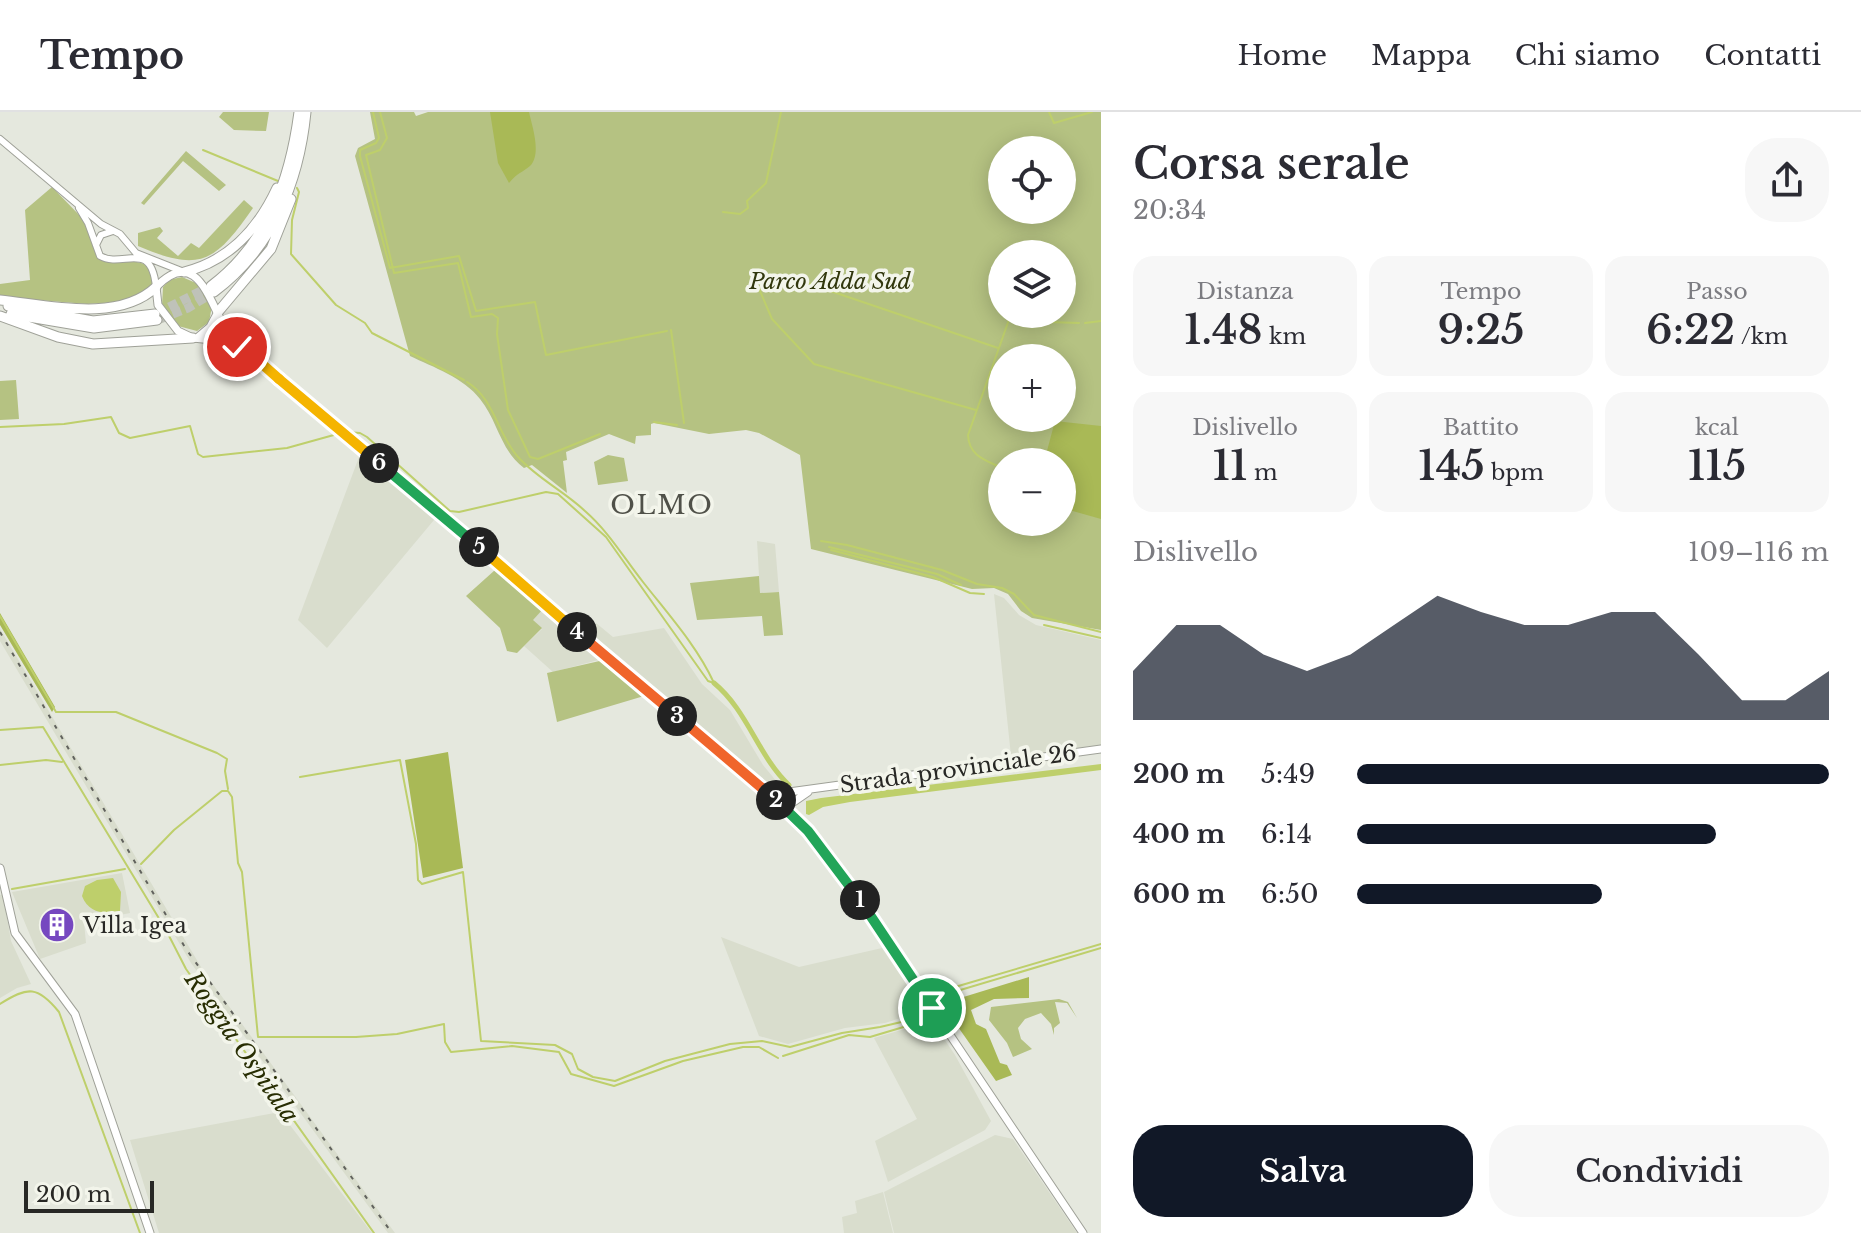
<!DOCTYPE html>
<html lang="it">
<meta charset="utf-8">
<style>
body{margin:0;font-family:"Libre Baskerville",serif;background:#f7f7f7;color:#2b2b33;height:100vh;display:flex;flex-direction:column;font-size:30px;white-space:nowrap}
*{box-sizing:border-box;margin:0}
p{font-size:26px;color:#7c7c81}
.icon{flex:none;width:44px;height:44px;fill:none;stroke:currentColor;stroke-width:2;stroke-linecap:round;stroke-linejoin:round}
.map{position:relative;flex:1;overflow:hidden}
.details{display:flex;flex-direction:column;background:#fff;width:760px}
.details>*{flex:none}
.controls{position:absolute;left:988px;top:24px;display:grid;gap:16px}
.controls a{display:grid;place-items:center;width:88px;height:88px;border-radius:50%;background:#fff;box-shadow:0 4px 20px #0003;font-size:40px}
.scale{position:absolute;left:24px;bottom:20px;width:130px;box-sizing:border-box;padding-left:8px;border:4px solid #282825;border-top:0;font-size:22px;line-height:28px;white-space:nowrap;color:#282825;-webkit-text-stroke:6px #f3f5eb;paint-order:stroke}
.pin{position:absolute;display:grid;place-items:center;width:68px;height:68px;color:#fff;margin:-34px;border:4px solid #fff;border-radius:50%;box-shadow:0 2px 8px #0007}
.km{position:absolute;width:40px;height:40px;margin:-20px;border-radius:50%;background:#222;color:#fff;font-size:22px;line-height:40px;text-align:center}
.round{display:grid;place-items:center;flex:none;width:84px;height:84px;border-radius:32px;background:#f7f7f7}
.overview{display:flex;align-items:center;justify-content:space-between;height:136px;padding:0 32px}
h1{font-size:44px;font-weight:600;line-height:60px}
.metrics{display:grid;grid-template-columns:repeat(3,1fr);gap:12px;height:136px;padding:8px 32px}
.metrics div{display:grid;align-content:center;border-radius:20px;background:#f7f7f7;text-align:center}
.metrics b{font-size:40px;font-weight:600}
.metrics small{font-size:22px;font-weight:400}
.metrics p{font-size:22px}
.chart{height:224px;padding:16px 32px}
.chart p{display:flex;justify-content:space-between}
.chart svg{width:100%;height:144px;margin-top:8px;fill:#111827;opacity:.7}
.button{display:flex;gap:16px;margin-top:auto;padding:16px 32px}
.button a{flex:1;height:92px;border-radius:32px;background:#111827;color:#fff;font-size:32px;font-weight:600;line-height:92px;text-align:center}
.button a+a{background:#f7f7f7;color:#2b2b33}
ul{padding:0 32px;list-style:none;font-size:26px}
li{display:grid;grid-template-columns:128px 96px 1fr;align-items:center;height:60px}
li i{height:20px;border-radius:10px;background:#111827}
header{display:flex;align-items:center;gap:48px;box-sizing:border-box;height:112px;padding:0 40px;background:#fff;border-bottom:2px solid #e1e1e2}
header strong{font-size:38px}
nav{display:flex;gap:44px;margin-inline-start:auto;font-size:28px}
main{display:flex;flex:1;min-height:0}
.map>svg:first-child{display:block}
</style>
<header>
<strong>Tempo</strong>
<nav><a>Home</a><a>Mappa</a><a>Chi siamo</a><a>Contatti</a></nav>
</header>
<main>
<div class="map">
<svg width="1101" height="1121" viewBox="0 0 1101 1121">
<rect width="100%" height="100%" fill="#e5e8de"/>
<!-- built -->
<path fill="#d9ddcd" d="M362 337 439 402 327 536 298 508Z
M757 429 775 432 779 480 760 481Z
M994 482 1004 486 1019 503 1036 513 1101 528V633L1011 644Z
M546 494 606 546 553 560 524 534 542 517 532 508Z
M596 511 613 525 664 516 702 572 730 598 763 653 782 676 754 667 587 525Z
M0 517 204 860 395 1121H388L191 851 0 529Z
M122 761 130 801 84 810 86 831 40 847 12 780Z
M3 782 11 829 31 872 17 876 0 886V783Z
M721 825 799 855 882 836 922 895 913 902 885 911 845 916 788 932 759 924Z
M932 909 955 943 991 1009 985 1018 888 1070 875 1029 917 1007 874 926Z
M280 1000 372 1121H159L130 1028Z
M995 1023 1013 1027 1077 1121H894L884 1080Z
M883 1080 893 1121H844L842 1105 857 1101 855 1089Z"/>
<!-- green -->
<path fill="#b5c282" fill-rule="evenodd" d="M223 0H269L266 19 234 18 219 5Z
M370 0H414L416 4 428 0H1101V518L1032 506 1021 499 1008 482 994 476 972 477 811 437 800 343 759 321 746 318 709 322 654 311 651 312V323L636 324 635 332 609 322 566 340 567 348 563 349 567 381 532 353 524 356C500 338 498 309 480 287 464 266 433 255 410 244L355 44 358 36 375 27ZM1002 38H1062V98H1002ZM1002 142H1062V202H1002ZM1002 246H1062V306H1002ZM1002 350H1062V410H1002Z
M186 39 226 73 219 79 183 49 144 93 141 91Z
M52 75 84 108 98 146C110 154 173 138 148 179L119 190 87 192 0 185V172L30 168 25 98Z
M244 88 253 96C215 150 201 161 138 134V121L160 115 163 119 157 126 178 144 191 131 199 136Z
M182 165 196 171 212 194 209 210 197 219 178 214 162 194 163 175 169 168Z
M16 268 19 307 0 308V269Z
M608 343 624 346 628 369 598 373 594 350Z
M495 458 544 496 533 508 542 516 517 541 507 539 500 516 466 484Z
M759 464 760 481 779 480 783 523 764 524 762 504 697 508 690 471Z
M604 548 644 584 557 610 547 561Z
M1059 887 1068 890 1077 906 1067 891 1055 890 1060 911 1054 916V923L1051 912 1041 901 1025 907 1018 916 1021 927 1032 937 1013 945 1007 931 989 908 991 895Z"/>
<!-- forest -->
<path fill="#a9b956" d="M490 0H529C532 14 542 42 530 54 523 60 517 61 509 71L498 51Z
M1055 309 1101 314V407L1062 396V350H1044Z
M0 501 55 595 52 600 0 513Z
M448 640 463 756 423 766 405 648Z
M1029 865V886L994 887 971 898 976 912 986 917 1000 951 1007 953 1012 963 996 969 944 895 957 887Z"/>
<!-- water -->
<path fill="#becf6b" d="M1101 652V658L850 690 823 695 809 703 806 702V689L821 686Z
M113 766 121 780 120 799C105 802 89 802 82 784L85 774 97 768Z"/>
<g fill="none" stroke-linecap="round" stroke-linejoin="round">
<!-- stream -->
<path stroke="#becf6b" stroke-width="2" d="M373 0 379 26 376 31 360 38V44L390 156 459 144 476 199 535 190 546 243 667 219
M380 0 387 26 380 38 366 43 394 161 458 151 471 205 492 202 498 206 497 222 508 298 530 345 538 347 600 322
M1049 0 1054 11 1092 0
M203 38 278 69
M297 76 299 80 292 108 291 142 336 193 365 211 372 221 464 268
M723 100 740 102 748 96 747 89 766 71 781 0
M801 169 998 236
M757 172 772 207 814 252 976 298
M1018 202 1048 210 1079 211
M1085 211 1101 209
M671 218 684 311
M467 270C495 287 497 322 518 345 538 367 564 379 585 399 609 420 624 446 643 470 668 502 697 534 714 571
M654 310 677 313
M0 315 64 312 111 305 119 321 130 326 190 314 198 342 203 345 287 336 341 321
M347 320 360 321 367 325 450 399 459 400 546 380 558 382 606 425 708 569 714 571
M1002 356C985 348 969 344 968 323L1011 202
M821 429 847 433 942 458 977 472 1002 476 1014 482 1034 503 1101 520
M829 435 937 462 961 473
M831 438 933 465 970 481 984 482
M0 504 56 600H116L217 641 227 647 225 659 228 677
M1044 513 1101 526
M0 618 43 615 166 818 186 857 374 1121
M0 653 46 648 62 650
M300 665 400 648 416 732 418 768 422 772 463 760 481 929 555 933 572 942 578 957 593 965 615 969 665 949 730 932 762 929 790 935 842 921 880 915 910 908 926 894
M141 752 174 718 222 679H228L232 685 238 751 242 760 258 925H356L397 922 444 912 445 930 451 940 512 934 559 940 571 962 614 974 683 949 743 935H759L778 946
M12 777 125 757
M930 889 955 875 1101 832
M0 892C28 874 38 874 59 900L140 1121
M934 892 957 879 1101 836
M783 944 849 923 870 925 917 911 929 897"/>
<!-- canal -->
<path stroke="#becf6b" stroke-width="5" d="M714 571C748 599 758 644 789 673"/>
<!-- highway-tunnel -->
<path stroke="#bfc2b9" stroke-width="9" stroke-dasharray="9 4.5" stroke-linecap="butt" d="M157 201 211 174
M160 207 188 196 214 180"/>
<defs>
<path id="minor" d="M0 27 101 112 120 122 136 141 184 160
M79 96 88 111 100 144C123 157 151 126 156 175
M96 133 101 123 113 119"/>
<path id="major" d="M197 226 210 215 218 200
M253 244 221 229 193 226 178 219 158 193 156 175C195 135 208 185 223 212 229 224 243 234 253 244L796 706 854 780 1083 1121
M769 679 789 680 1101 637
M783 694 792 691 808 680
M0 756 15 821 75 902 150 1121"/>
<path id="highway" d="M184 160C229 149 258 117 277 76
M211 174C268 131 290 68 299 0
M214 180C272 137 299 71 306 0
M0 188C48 193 118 211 156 175
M8 194 93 209 155 202
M218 200 271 137 291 87
M11 202 94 216 157 208
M0 204 58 225 93 232 193 226"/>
</defs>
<!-- minor casing -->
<use href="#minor" stroke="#9fa198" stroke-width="8"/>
<!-- major casing -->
<use href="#major" stroke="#9fa198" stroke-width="9"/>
<!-- highway casing -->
<use href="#highway" stroke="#9fa198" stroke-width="11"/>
<!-- minor -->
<use href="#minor" stroke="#fff" stroke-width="6"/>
<!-- major -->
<use href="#major" stroke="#fff" stroke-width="7"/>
<!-- highway -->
<use href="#highway" stroke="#fff" stroke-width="9"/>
<!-- rail -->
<path stroke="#61625d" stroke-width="2" stroke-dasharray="4 8" stroke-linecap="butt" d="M0 520 186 837 392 1121"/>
</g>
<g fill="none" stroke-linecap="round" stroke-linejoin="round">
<defs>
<path id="split-1" d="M860 788 932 896"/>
<path id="split-2" d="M776 688 808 719 860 788"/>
<path id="split-3" d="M677 604 776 688"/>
<path id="split-4" d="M577 520 677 604"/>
<path id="split-5" d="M479 435 577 520"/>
<path id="split-6" d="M379 351 479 435"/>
<path id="split-7" d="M279 267 379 351"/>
<path id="split-8" d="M237 235 253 244 279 267"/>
</defs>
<!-- split-1 casing -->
<use href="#split-1" stroke="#fff" stroke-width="16"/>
<!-- split-2 casing -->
<use href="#split-2" stroke="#fff" stroke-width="16"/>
<!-- split-3 casing -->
<use href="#split-3" stroke="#fff" stroke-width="16"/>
<!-- split-4 casing -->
<use href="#split-4" stroke="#fff" stroke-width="16"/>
<!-- split-5 casing -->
<use href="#split-5" stroke="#fff" stroke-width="16"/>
<!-- split-6 casing -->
<use href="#split-6" stroke="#fff" stroke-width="16"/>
<!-- split-7 casing -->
<use href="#split-7" stroke="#fff" stroke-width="16"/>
<!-- split-8 casing -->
<use href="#split-8" stroke="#fff" stroke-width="16"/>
<!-- split-1 -->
<use href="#split-1" stroke="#22a559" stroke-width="10"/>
<!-- split-2 -->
<use href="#split-2" stroke="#22a559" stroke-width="10"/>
<!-- split-3 -->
<use href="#split-3" stroke="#f0652b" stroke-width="10"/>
<!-- split-4 -->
<use href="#split-4" stroke="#f0652b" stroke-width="10"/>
<!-- split-5 -->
<use href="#split-5" stroke="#f5b400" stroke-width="10"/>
<!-- split-6 -->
<use href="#split-6" stroke="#22a559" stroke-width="10"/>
<!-- split-7 -->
<use href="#split-7" stroke="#f5b400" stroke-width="10"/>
<!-- split-8 -->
<use href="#split-8" stroke="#f5b400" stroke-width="10"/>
</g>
<!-- icons -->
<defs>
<symbol id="building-disc" viewBox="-11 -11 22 22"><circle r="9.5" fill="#7648c0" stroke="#f3f5eb"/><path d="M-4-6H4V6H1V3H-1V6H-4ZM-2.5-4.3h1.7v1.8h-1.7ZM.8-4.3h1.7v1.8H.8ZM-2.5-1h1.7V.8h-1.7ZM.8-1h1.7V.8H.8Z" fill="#fff"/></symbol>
</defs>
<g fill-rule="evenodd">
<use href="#building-disc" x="37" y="793" width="40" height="40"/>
</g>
<g text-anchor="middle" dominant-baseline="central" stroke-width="7" stroke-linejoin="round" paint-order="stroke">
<!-- park labels -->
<g font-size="22" font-style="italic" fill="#31370d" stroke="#f3f5eb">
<text x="830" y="169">Parco Adda Sud</text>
</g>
<!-- street labels -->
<g font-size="22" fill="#282825" stroke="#f3f5eb">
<text transform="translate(958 657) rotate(-8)">Strada provinciale 26</text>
</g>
<!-- poi labels -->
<g font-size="22" fill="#282825" stroke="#f3f5eb" text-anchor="start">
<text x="83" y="813">Villa Igea</text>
</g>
<!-- water labels -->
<g font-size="24" font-style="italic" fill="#282e03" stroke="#f3f5eb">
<text transform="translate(242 935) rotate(55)">Roggia Ospitala</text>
</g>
<!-- quarter labels -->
<g font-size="26" letter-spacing="2" fill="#505149" stroke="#f3f5eb">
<text x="662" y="393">OLMO</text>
</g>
</g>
</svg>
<div class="controls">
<a><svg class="icon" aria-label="locate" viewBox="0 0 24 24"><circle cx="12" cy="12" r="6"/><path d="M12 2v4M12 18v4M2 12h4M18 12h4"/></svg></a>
<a><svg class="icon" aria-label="layers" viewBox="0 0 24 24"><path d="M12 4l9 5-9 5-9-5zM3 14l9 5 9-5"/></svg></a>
<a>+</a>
<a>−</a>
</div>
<div class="scale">200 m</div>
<div class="pin" style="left:932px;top:896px;background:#1e9e55"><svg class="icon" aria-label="arrive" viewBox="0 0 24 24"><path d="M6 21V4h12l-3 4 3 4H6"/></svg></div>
<div class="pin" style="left:237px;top:235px;background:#d93025"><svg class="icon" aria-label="check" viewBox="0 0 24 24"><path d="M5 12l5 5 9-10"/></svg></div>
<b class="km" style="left:860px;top:788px">1</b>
<b class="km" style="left:776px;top:688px">2</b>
<b class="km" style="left:677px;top:604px">3</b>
<b class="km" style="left:577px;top:520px">4</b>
<b class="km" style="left:479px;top:435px">5</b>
<b class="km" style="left:379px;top:351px">6</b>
</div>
<section class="details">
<div class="overview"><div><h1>Corsa serale</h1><p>20:34</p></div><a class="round"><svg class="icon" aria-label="share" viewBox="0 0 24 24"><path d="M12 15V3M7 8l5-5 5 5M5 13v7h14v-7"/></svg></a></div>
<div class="metrics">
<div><p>Distanza</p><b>1.48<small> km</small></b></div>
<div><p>Tempo</p><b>9:25</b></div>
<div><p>Passo</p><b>6:22<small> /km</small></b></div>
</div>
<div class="metrics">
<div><p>Dislivello</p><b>11<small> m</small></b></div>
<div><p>Battito</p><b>145<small> bpm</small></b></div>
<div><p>kcal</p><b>115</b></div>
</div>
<div class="chart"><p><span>Dislivello</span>109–116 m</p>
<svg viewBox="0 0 160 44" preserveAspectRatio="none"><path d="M0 44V29L10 15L20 15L30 24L40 29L50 24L60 15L70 6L80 11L90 15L100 15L110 11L120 11L130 24L140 38L150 38L160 29V44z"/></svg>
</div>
<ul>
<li><b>200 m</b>5:49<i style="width:100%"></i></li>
<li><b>400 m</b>6:14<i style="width:76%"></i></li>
<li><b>600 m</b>6:50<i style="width:52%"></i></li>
</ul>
<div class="button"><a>Salva</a><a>Condividi</a></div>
</section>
</main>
